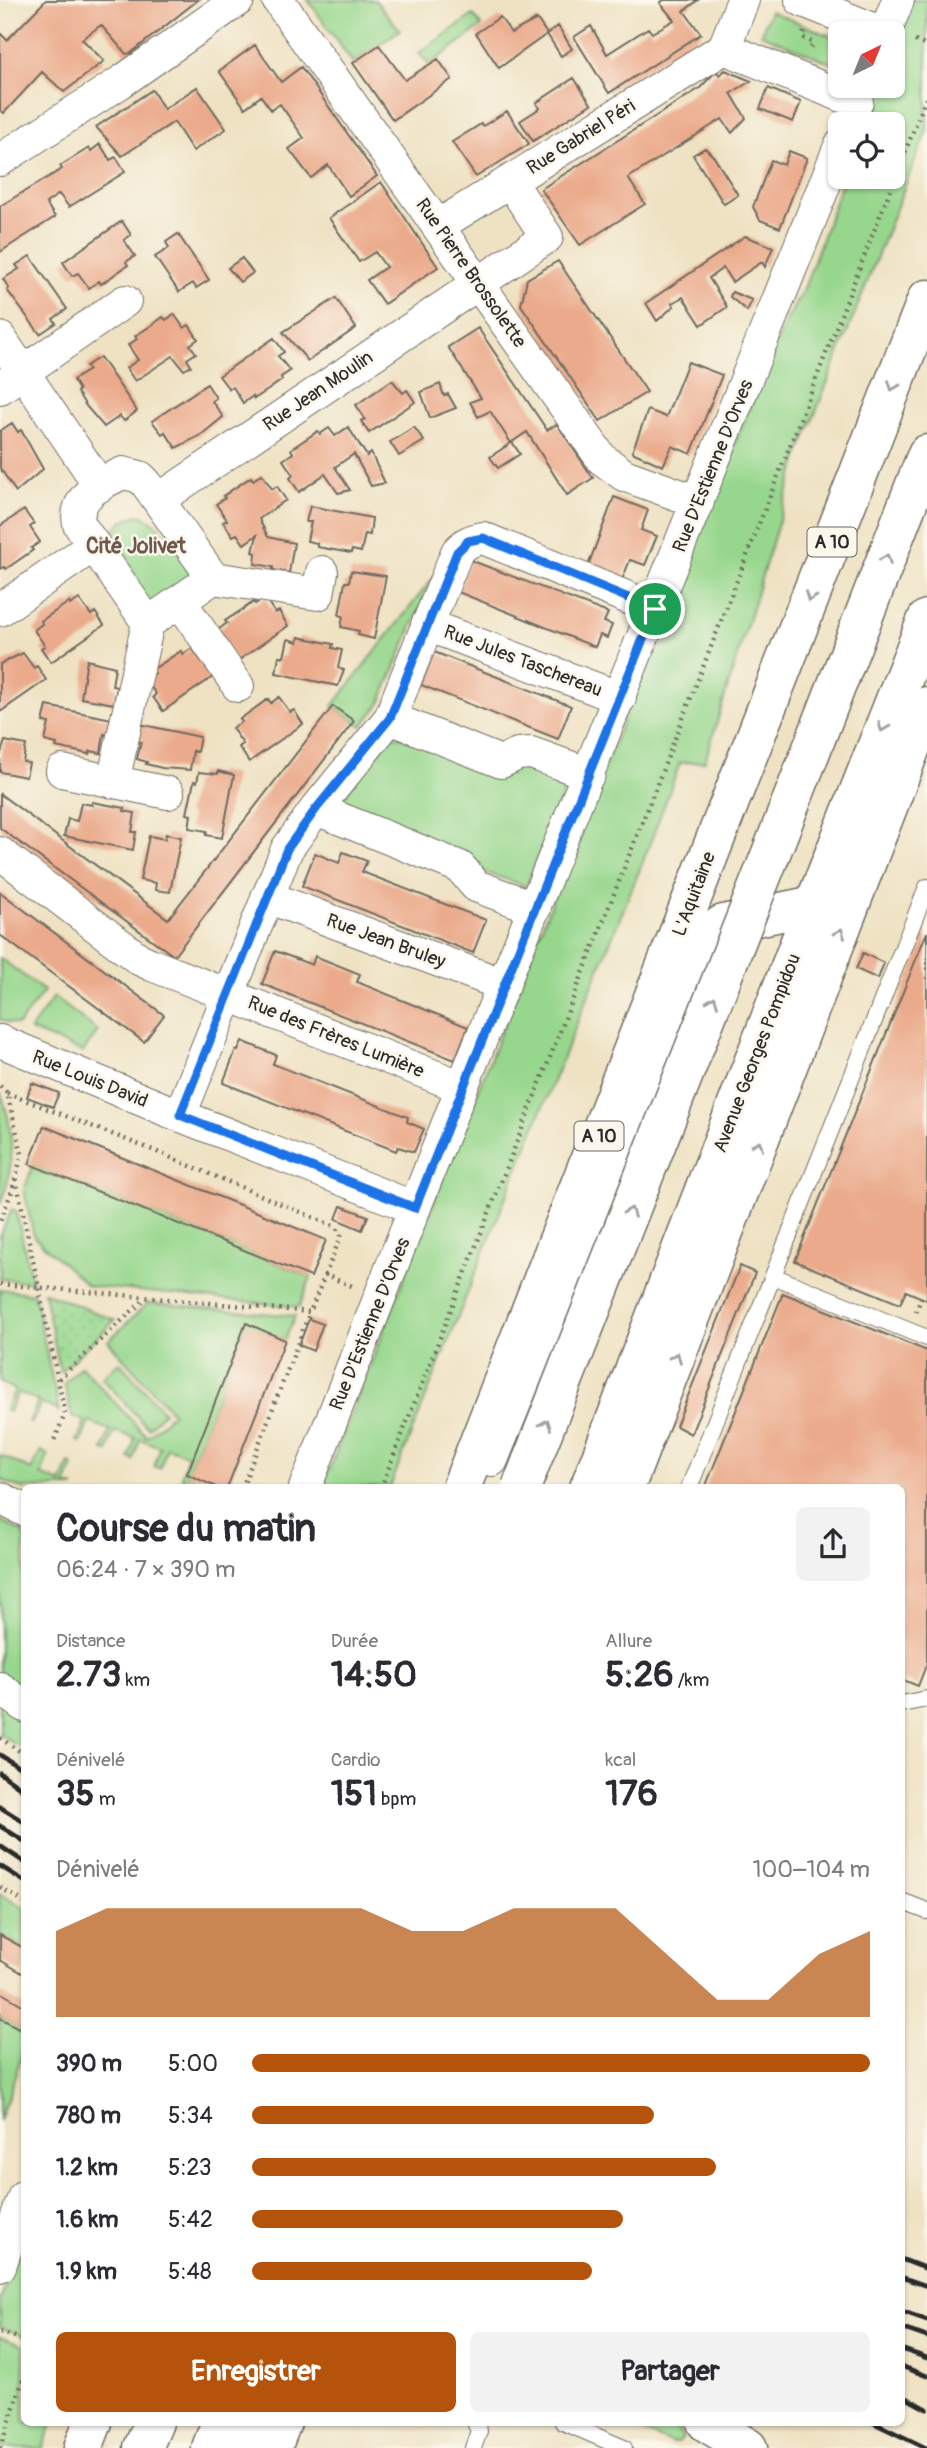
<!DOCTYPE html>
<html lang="fr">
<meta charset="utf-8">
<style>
body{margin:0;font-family:Pangolin,sans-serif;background:#f2f2f3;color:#2b2b33;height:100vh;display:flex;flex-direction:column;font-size:26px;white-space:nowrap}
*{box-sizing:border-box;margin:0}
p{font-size:23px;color:#7c7c81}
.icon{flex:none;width:38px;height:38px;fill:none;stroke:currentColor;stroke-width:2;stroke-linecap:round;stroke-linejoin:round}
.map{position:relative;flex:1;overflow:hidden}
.drawer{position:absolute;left:21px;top:1484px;width:884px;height:942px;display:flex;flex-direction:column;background:#fff;border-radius:10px;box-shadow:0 2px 5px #0004}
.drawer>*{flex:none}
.needle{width:46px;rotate:43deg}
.controls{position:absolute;left:828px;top:21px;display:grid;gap:14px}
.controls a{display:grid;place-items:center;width:77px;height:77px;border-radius:10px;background:#fff;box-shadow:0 2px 5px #0004;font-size:35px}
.pin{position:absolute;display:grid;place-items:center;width:60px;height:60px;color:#fff;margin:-30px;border:4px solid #fff;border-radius:50%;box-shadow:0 2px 7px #0007}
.round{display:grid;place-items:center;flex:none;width:74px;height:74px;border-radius:10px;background:#f2f2f3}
.overview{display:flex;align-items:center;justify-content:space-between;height:119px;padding:0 35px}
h1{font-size:38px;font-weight:700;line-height:52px}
.metrics{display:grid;grid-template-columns:repeat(3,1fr);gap:10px;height:119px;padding:7px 35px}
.metrics div{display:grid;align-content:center}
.metrics b{font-size:35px;font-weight:700}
.metrics small{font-size:19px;font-weight:400}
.metrics p{font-size:19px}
.chart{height:196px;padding:14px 35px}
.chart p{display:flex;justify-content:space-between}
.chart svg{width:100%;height:126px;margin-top:7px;fill:#b45309;opacity:.7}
.action{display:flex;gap:14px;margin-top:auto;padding:14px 35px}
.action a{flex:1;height:80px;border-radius:10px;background:#b45309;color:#fff;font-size:28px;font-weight:700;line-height:80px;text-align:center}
.action a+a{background:#f2f2f3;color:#2b2b33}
ul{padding:0 35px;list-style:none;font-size:23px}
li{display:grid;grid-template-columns:112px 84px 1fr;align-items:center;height:52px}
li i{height:18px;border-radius:9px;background:#b45309}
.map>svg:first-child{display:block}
</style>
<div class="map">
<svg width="927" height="2448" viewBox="0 0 927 2448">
<defs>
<pattern id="park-dots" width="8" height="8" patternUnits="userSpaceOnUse" patternTransform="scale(1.75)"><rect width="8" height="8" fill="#97d78d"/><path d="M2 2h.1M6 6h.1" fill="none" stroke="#82b97a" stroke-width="1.8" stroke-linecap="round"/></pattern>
</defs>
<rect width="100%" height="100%" fill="#fbf7ec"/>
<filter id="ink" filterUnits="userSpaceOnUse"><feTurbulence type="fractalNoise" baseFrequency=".0143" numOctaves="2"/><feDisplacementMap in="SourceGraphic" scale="14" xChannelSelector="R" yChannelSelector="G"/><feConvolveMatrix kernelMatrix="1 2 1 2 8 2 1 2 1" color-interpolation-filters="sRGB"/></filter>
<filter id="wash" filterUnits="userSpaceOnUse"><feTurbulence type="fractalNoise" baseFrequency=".00686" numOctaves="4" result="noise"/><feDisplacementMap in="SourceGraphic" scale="28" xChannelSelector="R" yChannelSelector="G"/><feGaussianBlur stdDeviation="1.57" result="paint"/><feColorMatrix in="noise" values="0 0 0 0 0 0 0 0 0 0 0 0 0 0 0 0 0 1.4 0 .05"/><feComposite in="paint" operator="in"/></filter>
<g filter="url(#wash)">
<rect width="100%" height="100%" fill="#efe2c3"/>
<!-- green -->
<path fill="#97d78d" stroke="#61815c" stroke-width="2" d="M308 0H375L400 30 353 63Z
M910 0H927V130L800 452 705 761 680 763 644 859 505 1199 390 1487 322 1488 665 613 782 329 805 286 844 177H892V124H862L876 86H892L893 43Z
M770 11 840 40V53L835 65 761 34Z
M473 15 482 26 429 65 419 53Z
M139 515C163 520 180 558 194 577L150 607 112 548C110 529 121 519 139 515Z
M432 579 379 706 362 726 333 706Z
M393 735 530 769 567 784 526 886 481 871 342 805V798Z
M0 958 44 991 18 1025 0 1020Z
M54 997 98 1031 83 1052 30 1030Z
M0 1092C15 1126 15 1171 0 1204Z
M33 1165 311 1277 299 1307 88 1286 34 1237 24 1190Z
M12 1209 16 1211 32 1282 0 1279V1236Z
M0 1289 34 1294 59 1411 41 1403 32 1423 29 1422 38 1401 18 1392 9 1412 5 1410 15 1390 0 1382Z
M148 1303 295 1316 285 1340 246 1324 187 1474 218 1487C204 1487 191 1486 181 1476L188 1455 167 1447 160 1468 154 1467 160 1447 140 1439 133 1460 129 1458 135 1438 114 1431 108 1451 103 1450 110 1430 89 1422 81 1442 77 1441 85 1421 72 1416 64 1383 81 1366 147 1437 173 1413 108 1341Z
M119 1362 164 1412 148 1428 102 1378Z
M41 1451 48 1455 41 1475 61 1483 69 1463 73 1465 66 1484 75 1487 24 1488V1490L0 1479V1455L31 1470Z
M0 1520 24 1533V1698L0 1681Z
M0 1701 24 1718V1745H16L0 1734Z
M0 1894 24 1908V1948L0 1935Z
M0 2018 24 2030V2048L0 2121Z
M24 2232V2336L0 2327V2302Z
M0 2337 24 2346V2422H53L43 2448H0Z
M620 2422C640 2422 673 2416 683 2438L678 2443H671Z"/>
<!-- park -->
<path fill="url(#park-dots)" stroke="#61815c" stroke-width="2" d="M44 1292 115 1320 60 1372Z"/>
<g id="blocks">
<!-- building -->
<path fill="#ebaa8b" d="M46 0H198L131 53 126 54 101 25 82 39 104 61 64 92 42 72 4 113 0 110V33L7 40Z
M664 0H698L684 11 701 34 609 93 574 37 591 26 607 54 648 28 652 33 674 20 660 3Z
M500 17 511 33 537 19 547 34 499 68 476 33Z
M558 26 572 49 561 56 547 34Z
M255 45 281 82 301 67 377 176 349 196 328 165 311 178 289 149 304 138 280 104 271 110 261 96 245 108 219 71Z
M379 45 405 80 438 59 452 79 393 120 353 63Z
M725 70 751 81 731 93 746 118 732 133 722 119 628 178 645 204 580 245 541 189 700 88 716 71 720 75Z
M574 78 591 104 533 141 520 121 540 108 536 103Z
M197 87 226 129 193 151 174 122 122 156 96 127 152 90 164 109Z
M768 88 801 102 793 122 760 109Z
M507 111 529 144 476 177 452 142 481 124 483 126Z
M100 144 110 160 116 157 125 172 69 207 59 194 46 203 55 217 0 252V206L62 169 60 166 89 148 91 151Z
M705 148 714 157 738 195 724 204 693 155Z
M789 151 807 158 780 228 760 220 753 207 771 160 784 165Z
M381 182 438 267 384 304 367 280 386 267 375 252 359 262 329 218Z
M122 221 131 235 124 240 135 256 126 262 128 265 101 284 99 281 89 288 78 273 72 276 63 262Z
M178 234 209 280 196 288 193 283 179 292 155 257 169 248 166 242Z
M745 236 773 247 765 267 762 262 732 282 723 268 709 278 727 307 701 325 683 297 672 303 674 306 657 321 646 303Z
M30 256 67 309 53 319 56 323 40 334 7 290 9 288 3 279 19 269 16 265Z
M242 258 253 273 240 282 228 268Z
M558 261 647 392 600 421 521 305 527 279Z
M732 292 752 300 747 311 730 297Z
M336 298 356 328 308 361 283 332Z
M174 314 184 328 189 325 198 339 190 345 196 353 187 359 191 366 184 370 173 356 135 381 126 368 138 360 128 345 137 339 135 336 149 327 163 317 166 320Z
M478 328 547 430 557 424 593 478 567 495 527 432 512 442 520 454 498 468 490 457 511 443 490 411 478 417 470 402 481 398 448 347Z
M274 338 284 352 278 356 290 371 281 377 282 380 268 390 254 399 253 396 243 403 233 387 229 389 219 376Z
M100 357 137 411 124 421 120 416 104 427 86 406 77 392 79 390 73 380 89 370 86 366Z
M688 362 722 375 691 454 672 446 663 466 632 452 648 410 666 417Z
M392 380 403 393 407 390 415 402 369 433 361 421 365 419 356 405Z
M207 384 216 398 212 401 223 417 201 435 176 448 165 432 162 434 152 421Z
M440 384 444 396 448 394 456 408 430 418 421 392Z
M12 423 18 432 21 430 43 469 16 492 0 468V431Z
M348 427 367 456 371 453 385 483 371 486 354 454 335 467 350 490 338 493 325 474 299 492 290 478 293 475 283 460 293 453 291 449 318 431 320 434 329 428 335 436Z
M414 427 424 441 399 456 390 442Z
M262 474 272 489 277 486 286 500 259 519 268 537 294 543 289 573 273 570V567L255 564 256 553 253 552 257 535 244 544 237 534 233 536 223 522 227 520 216 504 225 498 223 496 251 477 253 480Z
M614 497 648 510 641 530 657 536 645 565 630 560 622 580 588 566Z
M310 506 372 518 370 535 365 534 361 552 352 550 351 553 317 547V543L307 541 311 522H306Z
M24 510 34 524 30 527 40 542 31 548 33 550 6 569 4 567 0 569V526Z
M470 560 608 613 604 622 612 625 607 638 600 635 595 647 458 592Z
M351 571 386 576 374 639 358 635 359 631 341 627 343 616 339 615 345 582H349Z
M265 598 275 613 279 611 288 626 236 662 218 630 227 623 225 621 254 602 255 604Z
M79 599 91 615 95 612 104 625 51 662 41 648 45 646 34 630 42 624 41 621 69 602 70 605Z
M299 637 333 644 332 648 342 650 338 668 344 670 338 686 276 673 279 656 284 657 288 639 298 642Z
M192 648 203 663 210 658 220 672 163 711 153 697 156 694 145 679 155 673 152 670 181 651 183 654Z
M434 652 571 706 558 739 421 685Z
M23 653 34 668 37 666 46 680 0 712V664Z
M87 660 115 667 112 686 117 687 114 704 81 698Z
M279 697 290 712 294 710 303 724 249 762 239 747 243 744 232 728 242 722 240 719 268 699 271 703Z
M47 706 112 719 109 736 104 734 101 753 90 751 89 754 56 747 57 744 45 741 49 723 43 722Z
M333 706 354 721 174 956 0 828V794L168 919Z
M139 724 200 737 197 752 193 751 190 770 162 768 146 764 147 762 137 759 141 742 135 741Z
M5 741 26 745 23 762 29 763 26 777 0 772V756Z
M218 771 234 775 222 838 206 835 207 831 189 828 191 815 187 814 194 781 197 782 199 772 218 774Z
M92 802 125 808 124 811 135 813 132 832H136L133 850 64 836 68 819 77 821 81 803 92 805Z
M166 834 181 837 170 892 155 890 156 883 140 880 149 836 165 839Z
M343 852 367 861 362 872 486 920 473 953 302 886 315 853 339 863Z
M0 892 164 1015 144 1042 0 935Z
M927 932V1300L906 1291 900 1304 795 1261Z
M275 951 312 965 315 956 360 974 357 982 468 1027 455 1060 262 984Z
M863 953 884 963 878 979 856 969Z
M242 1041 276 1055 273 1064 408 1117 407 1122 424 1129 414 1152 398 1147 396 1151 223 1083 236 1050 238 1051Z
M32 1083 59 1093 53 1107 27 1097Z
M44 1126 326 1240 311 1277 29 1164Z
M341 1206 368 1216 362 1230 336 1219Z
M740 1266 755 1273 691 1434 676 1426Z
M783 1293 927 1351V1663L918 1686 901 1679V1488H705Z
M309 1319 323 1324 313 1351 299 1345Z
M246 1323 285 1340 227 1488H218L187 1474Z
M0 1935 24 1948V1974L0 1960Z
M0 1992 24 2006V2031L0 2018Z"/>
</g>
</g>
<g filter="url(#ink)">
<use href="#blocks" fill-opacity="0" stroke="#706b60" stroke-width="2"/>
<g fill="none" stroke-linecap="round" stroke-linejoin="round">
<defs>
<path id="lane" d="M773 1276 927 1338
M689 1488 927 887
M901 1704 927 1699
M901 1901 927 1911
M563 2422 624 2448
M473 2448 479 2431 475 2422"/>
<path id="street" d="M278 0 602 459 624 475 698 502
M801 0 883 33
M885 33 898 0
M724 48 857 102
M724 48 743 0
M0 160 121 82 238 0
M438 226 724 48
M0 338 100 486
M0 388 125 301
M123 473 140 477 146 483 213 578 148 623 79 524C73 498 102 482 123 473Z
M158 500 547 237 510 181
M213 578 318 594 322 572
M180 601 238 686
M0 610 94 545
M427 625 620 698
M390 718 501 762 518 754 531 753 589 774
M62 771 168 793
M113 782 148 623
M316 809 460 867 476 886 535 908
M0 853 139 959 152 965 462 1087
M267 897 504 985
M0 1041 171 1112 415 1208
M180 1115 287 849 316 809 390 718 457 552C465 543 471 540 483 538L655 609
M492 1460 703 939
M305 1488 462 1087 840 146
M0 1498 24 1510
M0 1688 24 1706
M0 2266 24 2196"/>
<path id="secondary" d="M706 2422 748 2448
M272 2448 282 2422"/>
<path id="primary" d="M703 939 723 924 814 905
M589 1488 814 905 927 619
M625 1488 927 706
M211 2448 221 2422
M247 2448 258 2422"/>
<path id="highway" d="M790 805 927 454
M461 1488 927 299
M83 2448 93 2422
M143 2448 154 2422"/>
</defs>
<!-- lane casing -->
<use href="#lane" stroke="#706b60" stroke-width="18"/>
<!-- street casing -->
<use href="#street" stroke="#706b60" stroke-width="34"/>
<!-- secondary casing -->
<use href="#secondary" stroke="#706b60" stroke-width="41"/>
<!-- primary casing -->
<use href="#primary" stroke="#706b60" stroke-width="41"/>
<!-- highway casing -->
<use href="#highway" stroke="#706b60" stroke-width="41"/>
<!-- path -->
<path stroke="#706b60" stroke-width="4.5" stroke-dasharray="2 5" stroke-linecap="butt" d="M804 32 802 37 813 43 810 50
M915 41 927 46
M0 1086 7 1093 22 1154 12 1191 0 1221
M7 1093 155 1151 336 1227 341 1236 325 1275
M16 1179 65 1414 53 1443
M0 1284 310 1312 325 1275 352 1286
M916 1312 921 1298
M59 1379 145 1299
M242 1488 310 1312
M381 1488 927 96
M0 1738 24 1754
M0 1887 24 1902
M0 2332 24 2340
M0 2448 24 2377"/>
<!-- lane -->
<use href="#lane" stroke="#fff" stroke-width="16"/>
<!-- street -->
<use href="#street" stroke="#fff" stroke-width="32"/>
<!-- secondary -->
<use href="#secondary" stroke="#fff" stroke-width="38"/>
<!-- primary -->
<use href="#primary" stroke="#fff" stroke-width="38"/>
<!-- highway -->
<use href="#highway" stroke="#fff" stroke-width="38"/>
<!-- rail -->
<path stroke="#2b2b2b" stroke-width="5" d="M0 1755 24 1770
M0 1773 24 1790
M0 1807 24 1822
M0 1826 24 1841
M0 1846 24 1862
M0 1866 24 1881
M901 2259 927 2269
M901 2277 927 2286
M901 2311 927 2320
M901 2328 927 2337
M901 2349 927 2358
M901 2366 927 2376
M901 2395 927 2409
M872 2422 926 2448"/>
<defs>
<path id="highway-bridge" d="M521 1488 790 805"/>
</defs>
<!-- highway-bridge casing -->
<use href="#highway-bridge" stroke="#706b60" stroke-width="41" stroke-linecap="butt"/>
<!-- highway-bridge -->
<use href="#highway-bridge" stroke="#fff" stroke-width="38"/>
</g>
<!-- one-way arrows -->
<defs><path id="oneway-chevron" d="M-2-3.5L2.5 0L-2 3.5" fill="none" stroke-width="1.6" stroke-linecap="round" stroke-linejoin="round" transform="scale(1.75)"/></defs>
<g stroke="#a0a0a0">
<use href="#oneway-chevron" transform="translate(893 386) rotate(111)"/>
<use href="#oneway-chevron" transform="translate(886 559) rotate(-69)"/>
<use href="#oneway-chevron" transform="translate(810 597) rotate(111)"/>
<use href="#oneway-chevron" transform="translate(883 727) rotate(111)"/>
<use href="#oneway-chevron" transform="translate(840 933) rotate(-69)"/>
<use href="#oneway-chevron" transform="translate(713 1001) rotate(-69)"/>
<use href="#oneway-chevron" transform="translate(758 1145) rotate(-69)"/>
<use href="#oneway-chevron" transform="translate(630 1212) rotate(-69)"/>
<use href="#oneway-chevron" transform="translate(676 1357) rotate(-69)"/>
<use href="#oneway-chevron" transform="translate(546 1424) rotate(-69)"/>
</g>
</g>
<g fill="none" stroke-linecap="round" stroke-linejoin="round" filter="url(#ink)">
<defs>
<path id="route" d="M483 538 655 609 415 1208 180 1115 287 849 316 809 390 718 457 552 468 541Z"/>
</defs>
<!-- route casing -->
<use href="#route" stroke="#fff" stroke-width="14"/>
<!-- route -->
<use href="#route" stroke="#1a73e8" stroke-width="9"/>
</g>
<g text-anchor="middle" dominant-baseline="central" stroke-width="5" stroke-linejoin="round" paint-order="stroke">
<!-- shield labels -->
<g fill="#fbf7ec" stroke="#696865" stroke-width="2">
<rect x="807.5" y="527.5" width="49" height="29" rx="5"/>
<rect x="574.5" y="1121.5" width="49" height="29" rx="5"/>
</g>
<g font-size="18" font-weight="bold" fill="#2b2b2b">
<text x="832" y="542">A 10</text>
<text x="599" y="1136">A 10</text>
</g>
<!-- street labels -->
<g font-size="19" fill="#2b2b2b" stroke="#fbf7ec">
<text transform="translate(581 137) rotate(-32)">Rue Gabriel Péri</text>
<text transform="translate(471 273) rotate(55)">Rue Pierre Brossolette</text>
<text transform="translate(318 391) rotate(-34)">Rue Jean Moulin</text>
<text transform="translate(713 466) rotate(-68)">Rue D'Estienne D'Orves</text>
<text transform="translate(523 661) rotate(21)">Rue Jules Taschereau</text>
<text transform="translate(694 894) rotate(-69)">L'Aquitaine</text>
<text transform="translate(386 941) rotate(20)">Rue Jean Bruley</text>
<text transform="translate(336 1037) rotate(22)">Rue des Frères Lumière</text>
<text transform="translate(757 1053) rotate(-69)">Avenue Georges Pompidou</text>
<text transform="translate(90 1079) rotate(22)">Rue Louis David</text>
<text transform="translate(370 1324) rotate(-68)">Rue D'Estienne D'Orves</text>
</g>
<!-- neighbourhood labels -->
<g font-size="21" font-weight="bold" fill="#6e574d" stroke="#fbf7ec">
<text x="136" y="546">Cité Jolivet</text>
</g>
</g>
</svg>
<div class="controls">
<a><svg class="needle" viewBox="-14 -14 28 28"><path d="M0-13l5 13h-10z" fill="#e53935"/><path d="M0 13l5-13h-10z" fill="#7c7c81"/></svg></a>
<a><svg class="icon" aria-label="locate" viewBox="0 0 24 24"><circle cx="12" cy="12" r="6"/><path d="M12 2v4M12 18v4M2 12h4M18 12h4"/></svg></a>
</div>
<div class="pin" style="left:655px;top:609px;background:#1e9e55"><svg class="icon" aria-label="arrive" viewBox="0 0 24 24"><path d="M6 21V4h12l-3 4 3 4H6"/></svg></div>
<section class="drawer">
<div class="overview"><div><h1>Course du matin</h1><p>06:24 · 7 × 390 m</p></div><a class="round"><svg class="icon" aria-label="share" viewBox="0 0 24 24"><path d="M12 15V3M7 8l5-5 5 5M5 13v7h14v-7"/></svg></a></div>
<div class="metrics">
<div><p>Distance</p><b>2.73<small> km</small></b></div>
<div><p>Durée</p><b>14:50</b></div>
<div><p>Allure</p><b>5:26<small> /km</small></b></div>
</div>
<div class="metrics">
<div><p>Dénivelé</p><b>35<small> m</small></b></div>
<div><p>Cardio</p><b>151<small> bpm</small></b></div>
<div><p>kcal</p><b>176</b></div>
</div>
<div class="chart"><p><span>Dénivelé</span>100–104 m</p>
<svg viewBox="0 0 160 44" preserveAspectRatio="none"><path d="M0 44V14L10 6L20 6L30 6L40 6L50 6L60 6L70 14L80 14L90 6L100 6L110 6L120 22L130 38L140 38L150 22L160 14V44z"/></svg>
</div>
<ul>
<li><b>390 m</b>5:00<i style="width:100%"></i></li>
<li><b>780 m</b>5:34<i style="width:65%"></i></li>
<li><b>1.2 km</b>5:23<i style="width:75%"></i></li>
<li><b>1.6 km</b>5:42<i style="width:60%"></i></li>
<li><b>1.9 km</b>5:48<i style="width:55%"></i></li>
</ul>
<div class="action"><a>Enregistrer</a><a>Partager</a></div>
</section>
</div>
